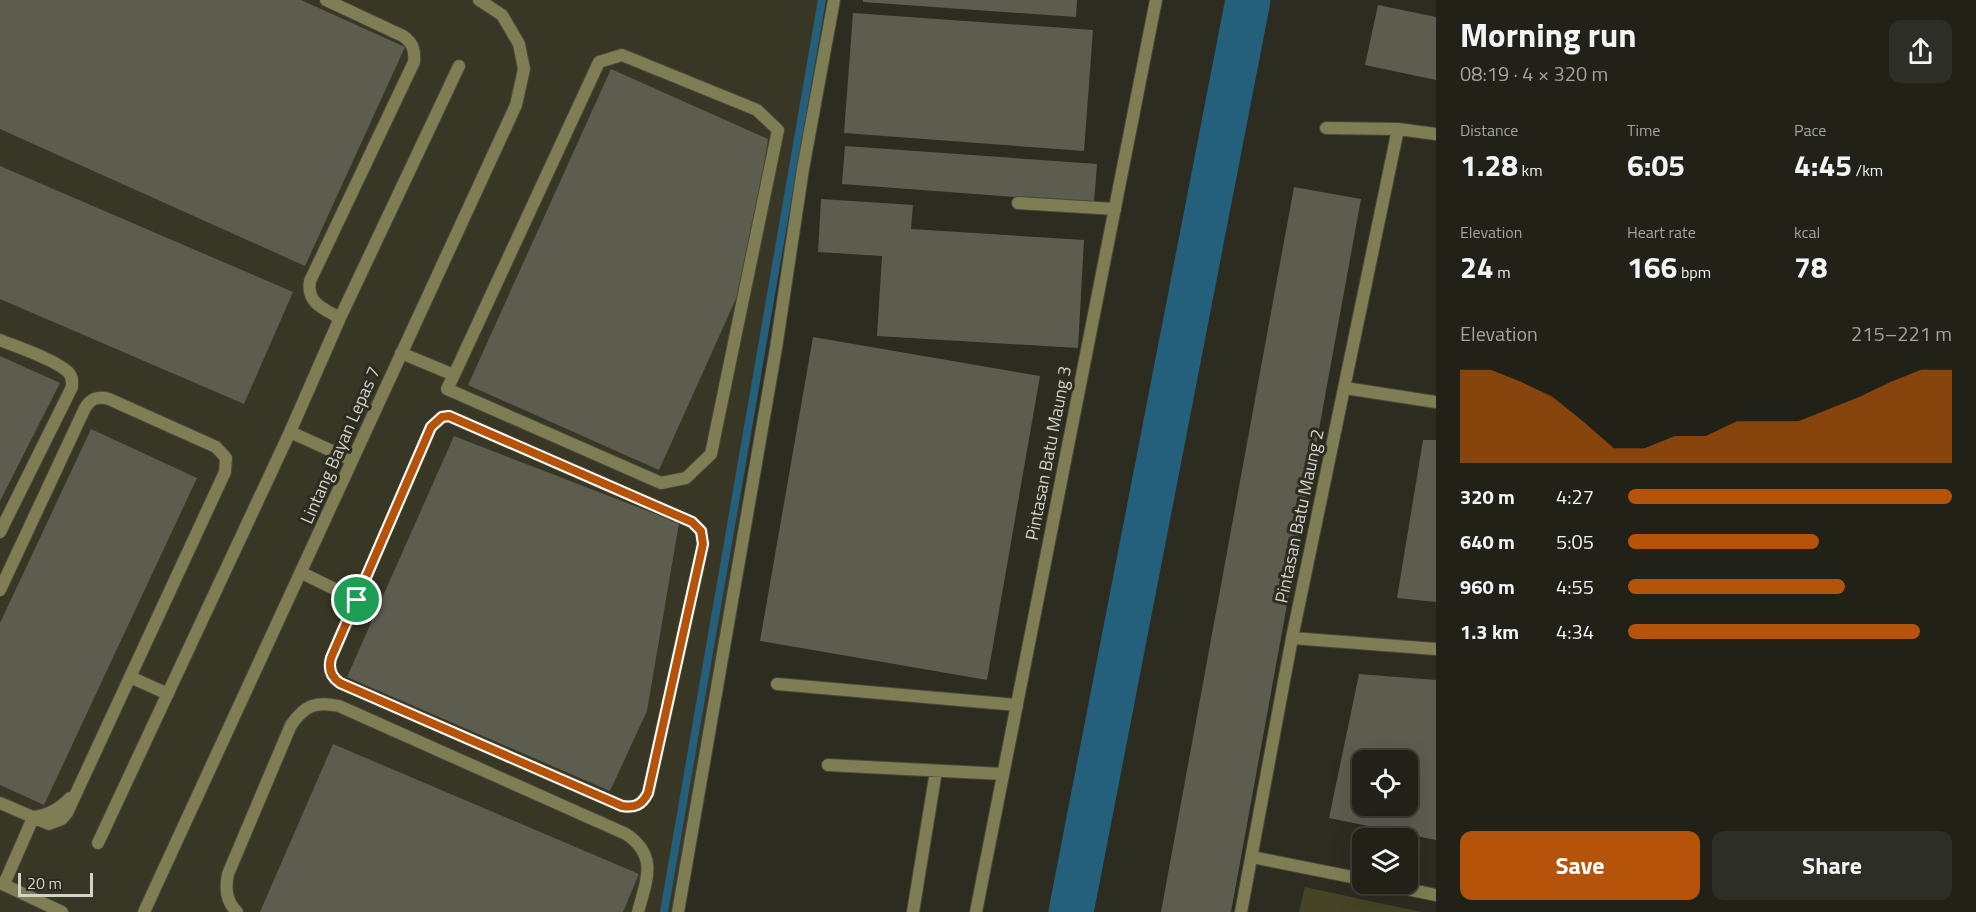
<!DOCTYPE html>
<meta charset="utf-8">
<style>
body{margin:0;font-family:"Titillium Web",sans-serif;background:#2d2e25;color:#f1f3f6;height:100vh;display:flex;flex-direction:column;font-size:22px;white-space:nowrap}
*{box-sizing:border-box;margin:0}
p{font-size:20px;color:#a2a3a2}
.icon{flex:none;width:33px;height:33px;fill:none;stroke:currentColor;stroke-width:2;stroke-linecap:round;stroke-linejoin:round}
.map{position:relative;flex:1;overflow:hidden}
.side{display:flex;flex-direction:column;background:#212118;width:540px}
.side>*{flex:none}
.controls{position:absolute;left:1352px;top:750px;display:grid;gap:12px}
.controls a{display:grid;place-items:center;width:66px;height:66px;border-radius:12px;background:#212118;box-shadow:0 6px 24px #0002,0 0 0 2px #3e3e37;font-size:30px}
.scale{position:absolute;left:18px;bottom:15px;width:75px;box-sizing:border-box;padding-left:6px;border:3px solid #d2d2cb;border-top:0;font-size:16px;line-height:21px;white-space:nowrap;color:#d2d2cb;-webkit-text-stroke:4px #2c2c20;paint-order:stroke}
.pin{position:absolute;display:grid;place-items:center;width:51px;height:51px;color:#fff;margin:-26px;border:3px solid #fff;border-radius:50%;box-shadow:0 2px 6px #0007}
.round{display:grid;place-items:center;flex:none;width:63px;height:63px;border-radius:12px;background:#2d2e25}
.overview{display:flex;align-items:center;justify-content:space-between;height:102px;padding:0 24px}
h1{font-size:33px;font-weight:700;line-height:45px}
.figures{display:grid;grid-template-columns:repeat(3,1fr);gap:9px;height:102px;padding:6px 24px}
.figures div{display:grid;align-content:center}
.figures b{font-size:30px;font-weight:700}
.figures small{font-size:16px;font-weight:400}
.figures p{font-size:16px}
.chart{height:168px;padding:12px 24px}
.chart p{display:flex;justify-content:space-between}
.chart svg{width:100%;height:108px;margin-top:6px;fill:#b45309;opacity:.7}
.primary-button{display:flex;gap:12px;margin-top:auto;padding:12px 24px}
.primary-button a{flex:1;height:69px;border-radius:12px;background:#b45309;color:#fff;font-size:24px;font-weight:700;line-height:69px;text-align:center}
.primary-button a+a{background:#2d2e25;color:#f1f3f6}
ul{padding:0 24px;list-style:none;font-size:20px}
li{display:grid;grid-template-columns:96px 72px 1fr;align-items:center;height:45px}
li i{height:15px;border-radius:8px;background:#b45309}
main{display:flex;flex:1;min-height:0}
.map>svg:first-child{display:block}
</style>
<main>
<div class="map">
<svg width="1436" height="912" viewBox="0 0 1436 912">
<rect width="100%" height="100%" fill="#2c2c20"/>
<!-- built -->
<path fill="#383726" d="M0 0H821L676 912H0Z"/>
<!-- green -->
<path fill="#454426" d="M1305 887 1421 912H1299Z"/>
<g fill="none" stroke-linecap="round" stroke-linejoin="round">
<!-- stream -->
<path stroke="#24607b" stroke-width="8" d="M664 912 822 0"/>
<!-- river -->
<path stroke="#24607b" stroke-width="45" d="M1071 912 1248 0"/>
</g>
<!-- building -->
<path fill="#5c5c4f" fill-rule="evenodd" d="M0 0H301L405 47 305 266 0 129Z
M863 0H1077L1076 17 863 2Z
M1378 5 1436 17V80L1365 65Z
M853 13 1093 30 1084 151 844 133Z
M611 69 768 139 748 272 659 470 468 385Z
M845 146 1097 164 1094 203 842 184Z
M0 166 293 292 244 404 0 299Z
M1294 187 1361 199 1231 912H1161Z
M821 199 913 205 911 229 1084 240 1078 348 877 336 882 256 818 252Z
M813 337 1040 376 987 680 760 641Z
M0 356 60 383 0 501Z
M91 429 197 478 44 805 0 785V623Z
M454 436 679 523 647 711 610 791 347 677Z
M1423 440H1436V602L1397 598Z
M1359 674 1436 680V840L1329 818ZM1362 760H1407V806H1362Z
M333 744 639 874 623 912H260Z"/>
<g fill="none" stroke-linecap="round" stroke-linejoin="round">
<defs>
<path id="service" d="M326 0 403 36C413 43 415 50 414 62L310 281C306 303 324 309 340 318L290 432 352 460
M1018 203 1115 209
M340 318 459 66
M0 340C17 347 57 360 69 373 73 378 72 381 72 387L0 532
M401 353 454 375 599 62 622 55 757 110 778 130 711 454 686 478 661 483 447 389 454 375
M449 416 692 522 701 531 703 544 648 793C642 804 635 809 622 806L340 683C331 677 328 669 331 658L431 427 442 417Z
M302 573 357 600
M0 590 85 408C91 398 98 396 109 399L216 447 226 458 225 472 67 813 62 819 49 824 0 803
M130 677 168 694
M777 684 1017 705
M828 765 1003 774
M34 817C49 815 59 809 70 798
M98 843 290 432
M4 884 33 818
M237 912C226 901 225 889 228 874L291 725C305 705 316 701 339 706L626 834C659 856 646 881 638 912
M678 912 776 348 803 169 834 0
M913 912 936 771"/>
<path id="minor" d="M1326 128 1398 129 1436 134
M1345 388 1436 402
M1292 638 1436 649
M1252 857 1362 879
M0 883 62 912
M1382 884 1436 895
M144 912 516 105 524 69 519 44 502 15 479 0
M1241 912 1292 638 1398 129"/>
<path id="tertiary" d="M976 912 1156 0"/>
</defs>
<!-- service casing -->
<use href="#service" stroke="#47473b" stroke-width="14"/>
<!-- minor casing -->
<use href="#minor" stroke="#47473b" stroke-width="14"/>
<!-- tertiary casing -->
<use href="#tertiary" stroke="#47473b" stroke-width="14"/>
<!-- service -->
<use href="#service" stroke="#7e7d53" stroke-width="12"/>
<!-- minor -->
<use href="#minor" stroke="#7e7d53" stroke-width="12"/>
<!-- tertiary -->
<use href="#tertiary" stroke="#7e7d53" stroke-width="12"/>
</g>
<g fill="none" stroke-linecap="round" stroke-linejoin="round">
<defs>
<path id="route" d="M449 416 692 522 701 531 703 544 648 793C642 805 635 808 622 806L340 683C331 677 328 669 331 658L431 427 442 417Z"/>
</defs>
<!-- route casing -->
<use href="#route" stroke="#fff" stroke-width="12"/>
<!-- route -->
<use href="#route" stroke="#b45309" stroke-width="8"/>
</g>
<g text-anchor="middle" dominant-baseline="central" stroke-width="6" stroke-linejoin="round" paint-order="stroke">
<!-- street labels -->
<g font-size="18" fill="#d2d2cb" stroke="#2c2c20">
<text transform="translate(340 445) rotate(-66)">Lintang Bayan Lepas 7</text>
<text transform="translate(1048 453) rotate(-79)">Pintasan Batu Maung 3</text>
<text transform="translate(1299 516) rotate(-78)">Pintasan Batu Maung 2</text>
</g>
</g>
</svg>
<div class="controls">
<a><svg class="icon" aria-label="locate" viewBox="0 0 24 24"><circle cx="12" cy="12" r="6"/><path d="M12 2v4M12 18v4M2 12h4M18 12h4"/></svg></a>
<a><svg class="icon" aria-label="layers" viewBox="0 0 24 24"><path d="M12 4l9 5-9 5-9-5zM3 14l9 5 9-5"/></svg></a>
</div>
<div class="scale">20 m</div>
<div class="pin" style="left:357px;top:600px;background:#1e9e55"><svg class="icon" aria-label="arrive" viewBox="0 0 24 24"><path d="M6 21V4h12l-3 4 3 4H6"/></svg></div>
</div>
<section class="side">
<div class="overview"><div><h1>Morning run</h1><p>08:19 · 4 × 320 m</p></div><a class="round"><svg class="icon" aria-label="share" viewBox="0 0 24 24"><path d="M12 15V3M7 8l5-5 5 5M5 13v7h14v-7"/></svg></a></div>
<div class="figures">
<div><p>Distance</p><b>1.28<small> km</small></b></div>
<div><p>Time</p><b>6:05</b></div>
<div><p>Pace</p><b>4:45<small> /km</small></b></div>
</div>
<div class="figures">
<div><p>Elevation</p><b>24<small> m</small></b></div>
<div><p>Heart rate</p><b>166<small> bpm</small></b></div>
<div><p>kcal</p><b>78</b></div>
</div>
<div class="chart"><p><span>Elevation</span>215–221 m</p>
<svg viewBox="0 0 160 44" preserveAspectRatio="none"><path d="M0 44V6L10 6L20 11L30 17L40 27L50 38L60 38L70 33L80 33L90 27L100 27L110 27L120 22L130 17L140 11L150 6L160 6V44z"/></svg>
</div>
<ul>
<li><b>320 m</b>4:27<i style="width:100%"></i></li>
<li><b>640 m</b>5:05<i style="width:59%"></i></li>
<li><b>960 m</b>4:55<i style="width:67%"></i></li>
<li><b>1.3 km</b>4:34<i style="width:90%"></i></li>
</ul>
<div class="primary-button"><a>Save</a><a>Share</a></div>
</section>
</main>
